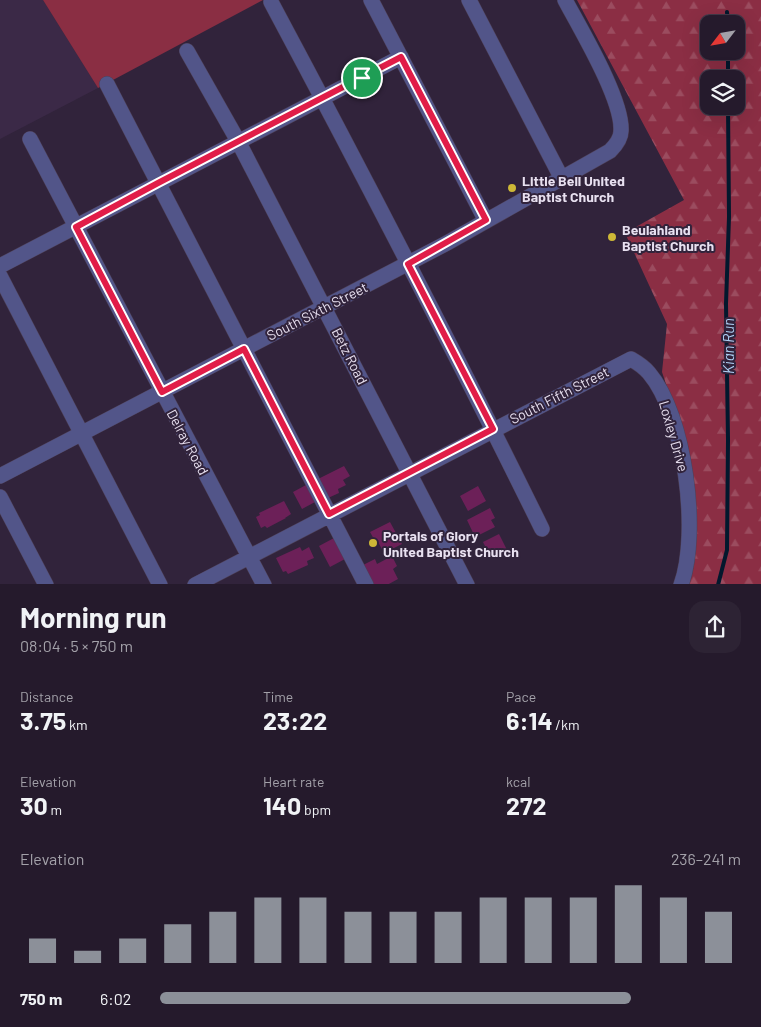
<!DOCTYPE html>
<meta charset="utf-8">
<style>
body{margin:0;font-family:Barlow,sans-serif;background:#2d2334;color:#f1f3f6;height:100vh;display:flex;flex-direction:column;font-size:19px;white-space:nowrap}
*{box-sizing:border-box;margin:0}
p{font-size:16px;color:#a3a1a9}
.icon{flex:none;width:28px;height:28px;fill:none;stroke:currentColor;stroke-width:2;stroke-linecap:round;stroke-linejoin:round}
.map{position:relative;height:584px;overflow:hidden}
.side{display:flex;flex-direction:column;background:#251a2c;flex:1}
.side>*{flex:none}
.needle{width:32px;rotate:239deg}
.fabs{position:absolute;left:700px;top:15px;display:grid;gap:10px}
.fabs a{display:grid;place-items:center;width:45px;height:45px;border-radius:10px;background:#251a2c;box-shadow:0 5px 20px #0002,0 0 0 1px #423848;font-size:25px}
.pin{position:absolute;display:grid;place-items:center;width:42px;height:42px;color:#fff;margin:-21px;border:2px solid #fff;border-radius:50%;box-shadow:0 1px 5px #0007}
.round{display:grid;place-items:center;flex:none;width:52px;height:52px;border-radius:15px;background:#2d2334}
.overview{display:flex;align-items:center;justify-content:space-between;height:85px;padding:0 20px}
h1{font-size:28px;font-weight:700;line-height:38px}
.stats{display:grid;grid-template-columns:repeat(3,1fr);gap:8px;height:85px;padding:5px 20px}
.stats div{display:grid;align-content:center}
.stats b{font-size:25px;font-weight:700}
.stats small{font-size:14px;font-weight:400}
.stats p{font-size:14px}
.chart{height:140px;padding:10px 20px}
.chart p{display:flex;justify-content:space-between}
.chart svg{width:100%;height:90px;margin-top:5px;stroke:#8c9099;stroke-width:6}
ul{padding:0 20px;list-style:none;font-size:16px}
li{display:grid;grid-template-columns:80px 60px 1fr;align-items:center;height:38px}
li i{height:12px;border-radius:6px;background:#8c9099}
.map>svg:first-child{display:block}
</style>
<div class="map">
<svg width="761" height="585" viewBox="0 0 761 585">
<defs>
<pattern id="forest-firs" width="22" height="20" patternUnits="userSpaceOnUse" patternTransform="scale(1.25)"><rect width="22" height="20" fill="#8b2e44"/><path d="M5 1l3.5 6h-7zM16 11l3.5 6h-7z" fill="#9b4c5f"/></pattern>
</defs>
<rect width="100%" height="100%" fill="#31233b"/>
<!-- built -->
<path fill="#3b2947" d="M0 0H43L98 88 0 139Z"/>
<!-- green -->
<path fill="#8a2e43" d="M43 0H263L98 88Z"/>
<!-- forest -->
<path fill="url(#forest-firs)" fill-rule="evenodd" d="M577 0H761V584H686L685 441 662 372 667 324 625 233 684 200ZM709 24H736V51H709ZM709 79H736V106H709Z"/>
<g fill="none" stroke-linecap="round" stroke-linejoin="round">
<!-- stream -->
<path stroke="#03182d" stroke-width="4" d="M727 12 728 24
M728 51V79
M718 585 727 550 728 440 726 304 729 217 728 106"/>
</g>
<!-- building -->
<path fill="#6c2058" d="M344 466 350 476 343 480 346 485 338 489 339 493 328 498 318 479Z
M306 485 315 502 302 509 293 492Z
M478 486 486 501 468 511 460 496Z
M284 501 291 514 285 518H286L267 528 265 526 261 528 256 517 260 515 259 513Z
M490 508 495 518 491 520 495 527 475 537 467 520Z
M390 522 402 544 384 553 377 540 375 541 370 532Z
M499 534 507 550 491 558 483 542Z
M334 538 345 559 330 567 319 546Z
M300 547 302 551 309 547 314 558 307 561 308 565 288 574 286 571 283 572 276 558Z
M392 556 397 566 393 569 398 579 387 585H370L361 566 375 559 377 564Z"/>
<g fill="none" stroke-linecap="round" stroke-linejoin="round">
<defs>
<path id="minor" d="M371 0 486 221
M469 0 562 179
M271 2C364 176 455 352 542 529
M187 51 238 141 467 585
M107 84 366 585
M30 139 264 585
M0 266 401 57
M0 276 160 585
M0 476 447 243 610 151C615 146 621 139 621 131 623 100 581 30 565 0
M0 497 46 585
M195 585 631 359C638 363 644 367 649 373 685 415 700 533 681 585"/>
</defs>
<!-- minor casing -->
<use href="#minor" stroke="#4e4158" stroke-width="16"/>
<!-- minor -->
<use href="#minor" stroke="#525589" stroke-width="15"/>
</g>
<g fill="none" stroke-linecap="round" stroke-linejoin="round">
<defs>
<path id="route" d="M401 57 486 220 408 264 493 429 329 514 244 349 162 392 76 227 158 183Z"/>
</defs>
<!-- route casing -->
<use href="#route" stroke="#fff" stroke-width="10"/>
<!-- route -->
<use href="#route" stroke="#e11d48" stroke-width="6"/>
</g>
<!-- markers -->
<g fill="#ceb837" stroke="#31233b" stroke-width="2">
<circle cx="512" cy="188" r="5"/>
<circle cx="612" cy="237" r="5"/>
<circle cx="373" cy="543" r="5"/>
</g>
<g text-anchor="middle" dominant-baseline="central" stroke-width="4" stroke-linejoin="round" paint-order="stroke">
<!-- poi labels -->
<g font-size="14" font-weight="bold" fill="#e8e0f0" stroke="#31233b" text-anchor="start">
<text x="522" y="180">Little Bell United<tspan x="522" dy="16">Baptist Church</tspan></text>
<text x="622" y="229">Beulahland<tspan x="622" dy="16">Baptist Church</tspan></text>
<text x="383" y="535">Portals of Glory<tspan x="383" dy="16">United Baptist Church</tspan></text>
</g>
<!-- street labels -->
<g font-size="14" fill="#e8e0f0" stroke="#31233b">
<text transform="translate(317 311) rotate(-27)">South Sixth Street</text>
<text transform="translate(350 356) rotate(63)">Betz Road</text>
<text transform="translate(559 395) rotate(-27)">South Fifth Street</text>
<text transform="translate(674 436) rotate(74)">Loxley Drive</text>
<text transform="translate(188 442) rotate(62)">Delray Road</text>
</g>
<!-- water labels -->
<g font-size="15" font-style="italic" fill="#adcff4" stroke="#31233b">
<text transform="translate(728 346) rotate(-90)">Kian Run</text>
</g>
</g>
</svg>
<div class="fabs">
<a><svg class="needle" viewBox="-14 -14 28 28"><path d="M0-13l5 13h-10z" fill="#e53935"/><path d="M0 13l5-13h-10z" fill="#a3a1a9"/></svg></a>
<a><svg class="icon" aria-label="layers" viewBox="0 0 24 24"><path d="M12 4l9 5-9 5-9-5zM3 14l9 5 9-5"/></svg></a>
</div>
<div class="pin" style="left:362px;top:78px;background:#1e9e55"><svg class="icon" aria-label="arrive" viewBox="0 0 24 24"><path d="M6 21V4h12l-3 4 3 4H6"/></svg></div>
</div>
<section class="side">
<div class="overview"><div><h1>Morning run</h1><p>08:04 · 5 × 750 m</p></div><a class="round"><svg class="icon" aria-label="share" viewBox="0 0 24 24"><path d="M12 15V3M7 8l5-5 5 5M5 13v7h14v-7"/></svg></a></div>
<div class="stats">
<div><p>Distance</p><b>3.75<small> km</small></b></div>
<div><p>Time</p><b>23:22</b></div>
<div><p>Pace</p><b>6:14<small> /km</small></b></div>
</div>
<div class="stats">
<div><p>Elevation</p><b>30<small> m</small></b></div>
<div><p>Heart rate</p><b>140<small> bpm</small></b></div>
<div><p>kcal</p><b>272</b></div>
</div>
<div class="chart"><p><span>Elevation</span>236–241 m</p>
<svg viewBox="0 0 160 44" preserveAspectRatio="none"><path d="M5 44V32M15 44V38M25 44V32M35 44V25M45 44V19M55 44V12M65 44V12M75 44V19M85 44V19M95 44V19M105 44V12M115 44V12M125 44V12M135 44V6M145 44V12M155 44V19"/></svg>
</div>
<ul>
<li><b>750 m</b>6:02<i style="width:81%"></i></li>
</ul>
</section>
